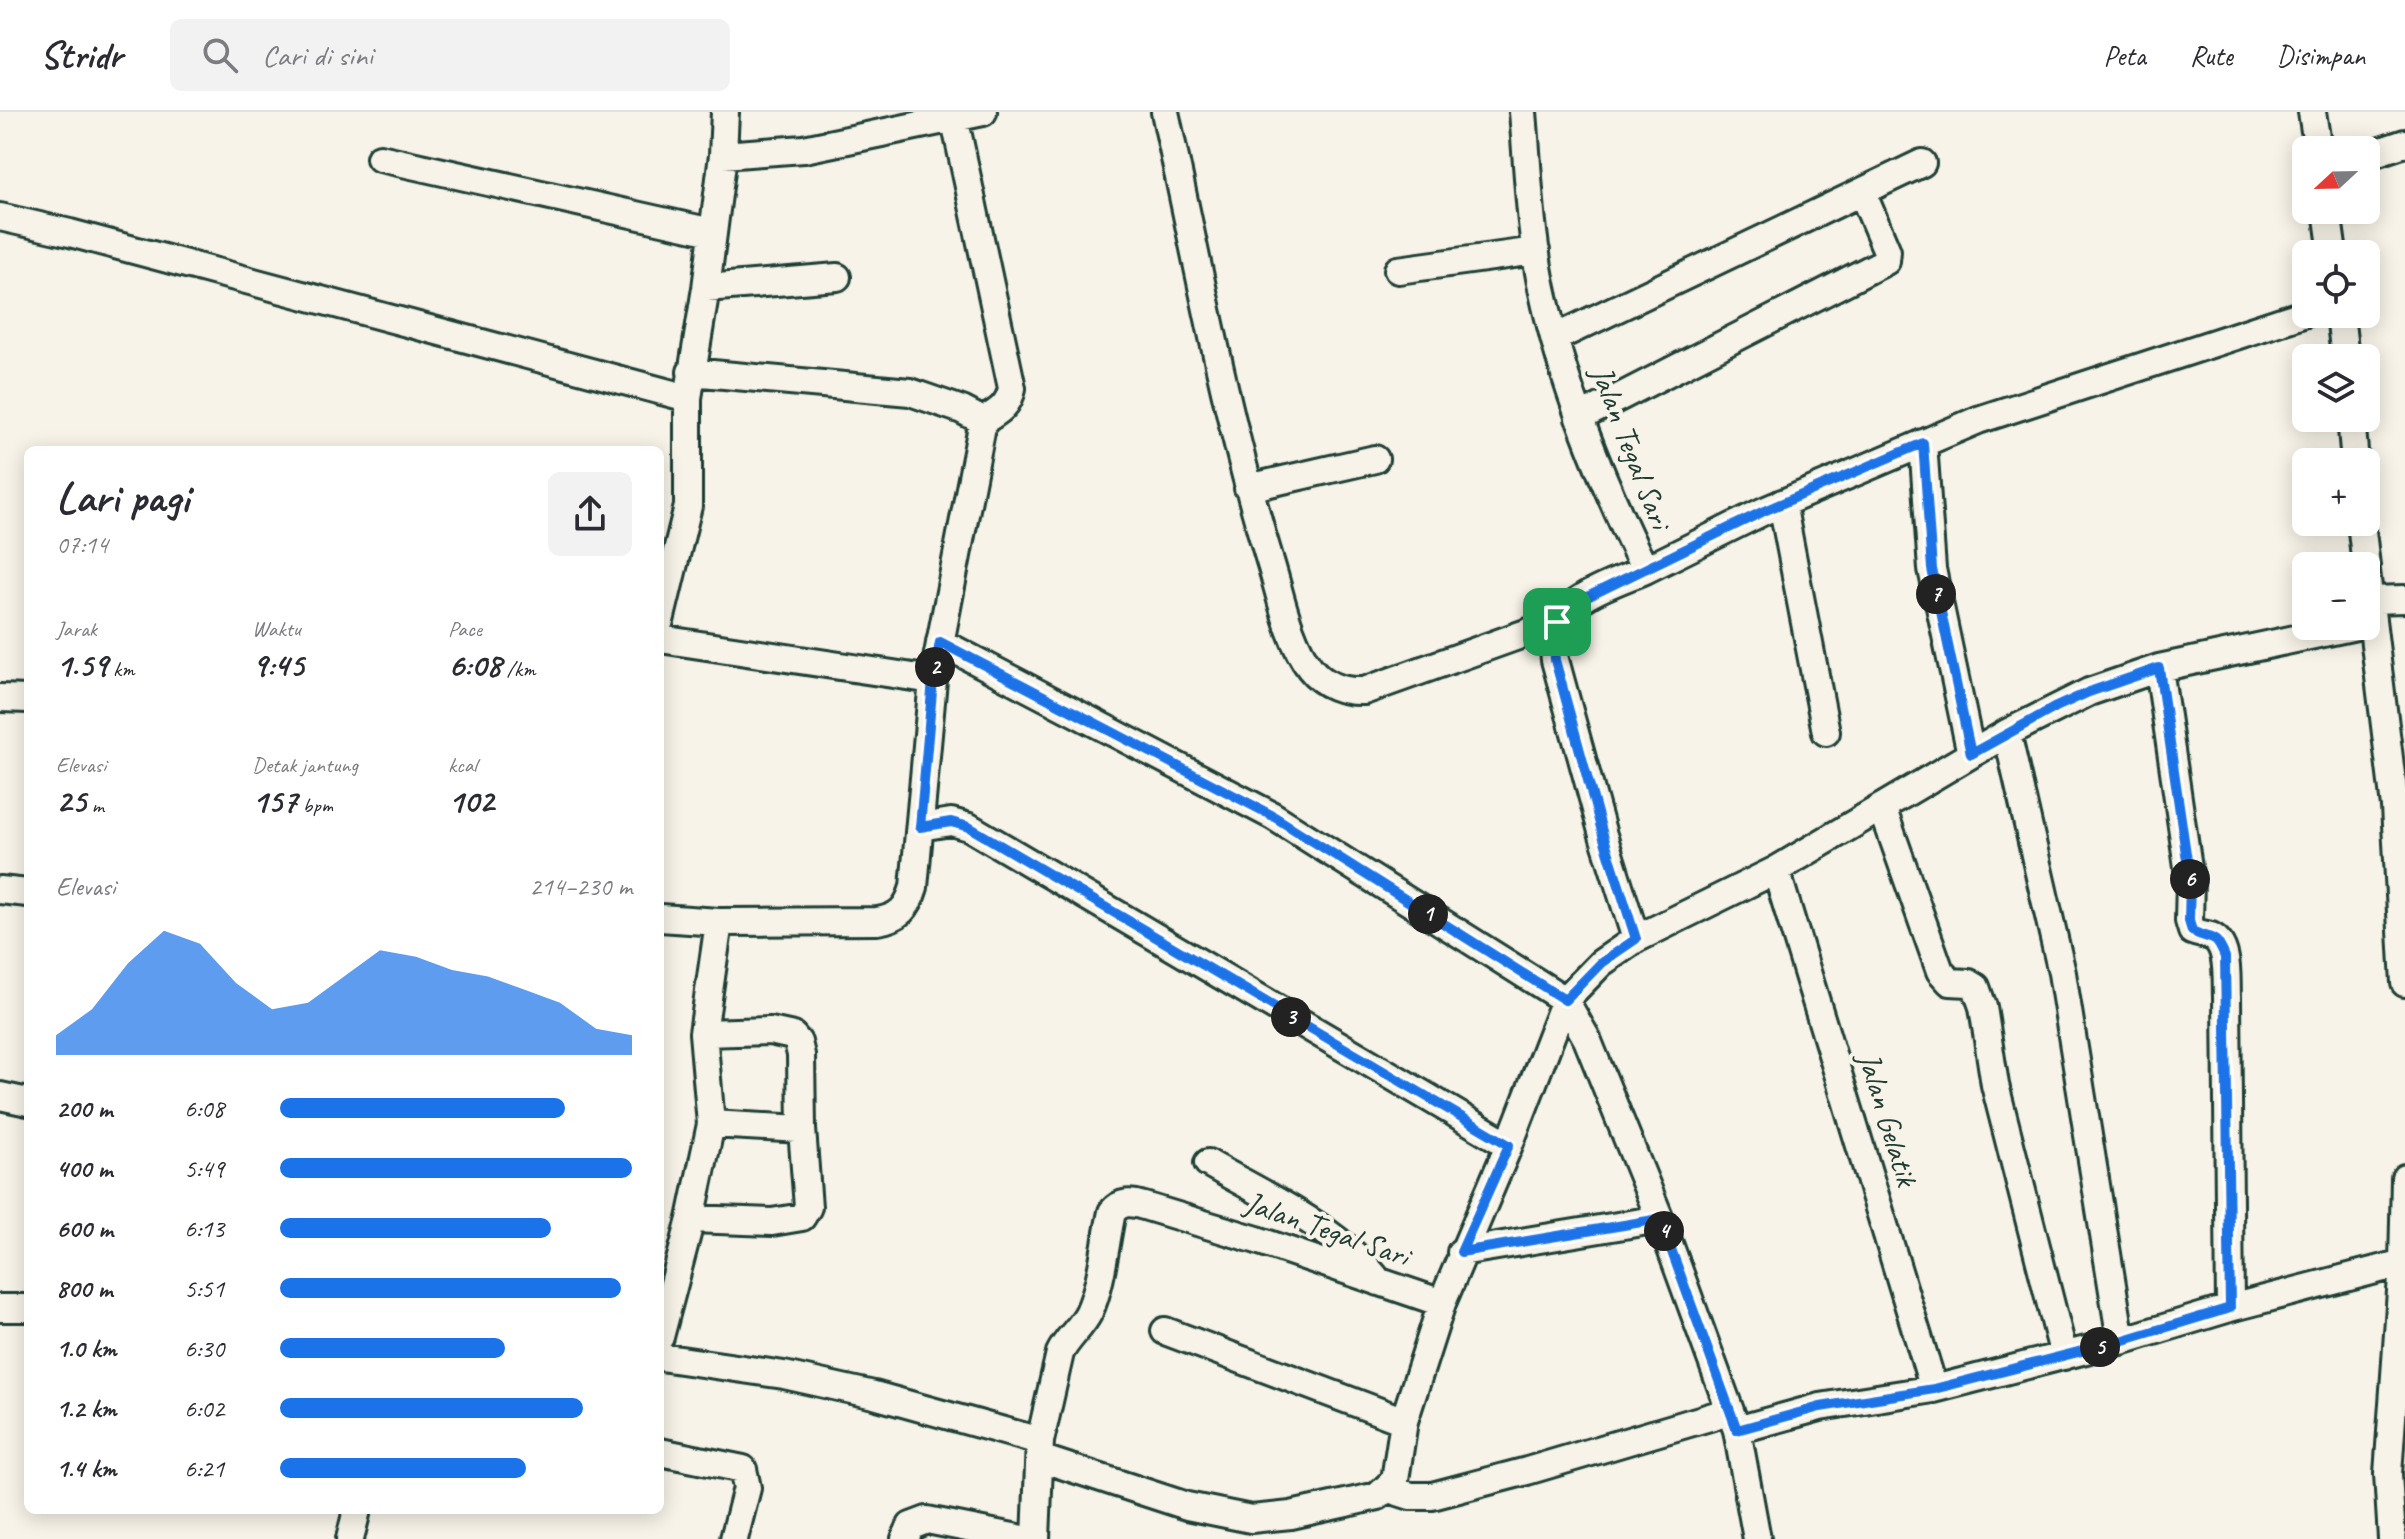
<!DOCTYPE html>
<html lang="id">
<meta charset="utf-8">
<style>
body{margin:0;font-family:Caveat,sans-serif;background:#f2f2f3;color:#2b2b33;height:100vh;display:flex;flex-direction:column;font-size:30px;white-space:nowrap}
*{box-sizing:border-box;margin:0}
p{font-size:26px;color:#7c7c81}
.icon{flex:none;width:44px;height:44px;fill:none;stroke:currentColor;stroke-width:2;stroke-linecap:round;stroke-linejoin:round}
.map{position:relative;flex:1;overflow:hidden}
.drawer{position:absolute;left:24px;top:334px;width:640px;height:1068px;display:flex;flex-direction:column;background:#fff;border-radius:12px;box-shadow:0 4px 20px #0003}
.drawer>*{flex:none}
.needle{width:52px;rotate:248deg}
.fabs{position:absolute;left:2292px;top:24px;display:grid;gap:16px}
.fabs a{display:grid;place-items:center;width:88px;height:88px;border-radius:12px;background:#fff;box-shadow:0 4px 20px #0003;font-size:40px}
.pin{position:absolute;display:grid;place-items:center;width:68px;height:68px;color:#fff;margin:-34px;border-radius:16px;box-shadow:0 4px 12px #0006}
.km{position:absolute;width:40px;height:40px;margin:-20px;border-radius:50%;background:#222;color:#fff;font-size:22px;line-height:40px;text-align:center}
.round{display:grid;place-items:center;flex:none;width:84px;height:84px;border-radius:12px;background:#f2f2f3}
.summary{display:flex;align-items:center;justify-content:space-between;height:136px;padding:0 32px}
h1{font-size:44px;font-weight:700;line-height:60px}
.figures{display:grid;grid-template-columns:repeat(3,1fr);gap:12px;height:136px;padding:8px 32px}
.figures div{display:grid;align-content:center}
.figures b{font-size:34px;font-weight:700}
.figures small{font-size:22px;font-weight:400}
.figures p{font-size:22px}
.chart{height:224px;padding:16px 32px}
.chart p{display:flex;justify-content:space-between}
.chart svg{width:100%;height:144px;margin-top:8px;fill:#1a73e8;opacity:.7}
ul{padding:0 32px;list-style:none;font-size:26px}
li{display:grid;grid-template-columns:128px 96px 1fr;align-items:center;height:60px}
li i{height:20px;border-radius:10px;background:#1a73e8}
header{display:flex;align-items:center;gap:48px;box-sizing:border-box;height:112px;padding:0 40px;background:#fff;border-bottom:2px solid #e1e1e2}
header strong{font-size:38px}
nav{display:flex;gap:44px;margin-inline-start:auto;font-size:28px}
.search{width:560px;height:72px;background:#f2f2f3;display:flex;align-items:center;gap:20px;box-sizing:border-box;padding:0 28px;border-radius:12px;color:#7c7c81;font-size:30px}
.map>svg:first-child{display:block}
</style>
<header>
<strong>Stridr</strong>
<div class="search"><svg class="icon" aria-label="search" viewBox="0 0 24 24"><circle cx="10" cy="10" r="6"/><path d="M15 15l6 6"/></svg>Cari di sini</div>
<nav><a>Peta</a><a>Rute</a><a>Disimpan</a></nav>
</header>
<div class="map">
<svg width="2405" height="1427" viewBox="0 0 2405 1427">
<rect width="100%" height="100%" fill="#f7f3e8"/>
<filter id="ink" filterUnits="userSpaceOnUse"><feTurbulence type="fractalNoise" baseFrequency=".0125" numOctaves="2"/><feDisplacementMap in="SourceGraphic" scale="16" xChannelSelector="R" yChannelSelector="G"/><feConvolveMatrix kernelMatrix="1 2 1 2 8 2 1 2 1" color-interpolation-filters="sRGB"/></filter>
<g filter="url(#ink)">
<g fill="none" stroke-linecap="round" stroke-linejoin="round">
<defs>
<path id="minor" d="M953 0 1012 276C1009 294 998 300 983 309
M1165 0C1198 150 1225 302 1270 449 1281 484 1288 527 1310 556 1323 573 1343 580 1364 579L1557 510
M2312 0 2318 38
M723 43 804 37 983 0
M2366 44 2405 31
M380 46 712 120
M2327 98 2333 142
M0 105 70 121 688 286
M1398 158 1536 139
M706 176 837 165
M2340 202 2345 246
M1555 226 1922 51
M1579 306 1886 149 1887 139 1862 80
M2351 306 2355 350
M1923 331 1932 457 1971 642
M1248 376 1375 347
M1782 391 1826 620
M2361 410 2366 454
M1645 458 1764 399 1978 308 2306 201
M2366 459 2395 695 2405 871
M2369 488 2405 487
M660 509 688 394V286L706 176 723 43 725 0
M660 527 933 568
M940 530 1273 704 1565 888 1587 927 1660 1107 1737 1318 1757 1427
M2159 556 2190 769 2189 809 2192 819C2199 822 2205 822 2211 824 2230 833 2226 868 2227 885L2230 1196
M0 586 28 587
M2007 621 2062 861 2121 1229
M1882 695 1940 859 1950 870 1969 871 1976 875 1983 895 1995 973 2064 1244
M920 715 951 710 969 715 1509 1033
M1776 758 1934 1277
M0 778 28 781
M660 806 719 810 877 809C899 806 908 796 914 775L933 568 983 309 962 298 910 280 691 260
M1636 827 1776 758 2007 621 2089 580 2159 556 2356 514
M703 921 770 919 793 924 798 930 801 943 802 1017 808 1095 802 1105 772 1110 691 1107 711 1012 703 921 719 810
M0 984 28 990
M711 1012 802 1017
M1208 1051C1265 1084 1339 1116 1379 1170
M1461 1140 1660 1107
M0 1196H28
M1165 1219 1404 1309
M660 1225 691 1107
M660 1245 784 1263 874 1283 1040 1329
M1737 1318 1820 1295 1934 1277 2121 1229 2230 1196 2403 1151
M660 1340 743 1357 747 1376 734 1427
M1040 1346 1187 1394 1251 1407 1291 1403 1378 1384 1395 1368 1404 1309 1442 1191
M1389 1377 1411 1384H1432L1527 1359 1730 1299
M350 1427 357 1398
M905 1427 911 1414 927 1408 1023 1427
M1036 1427 1040 1329 1060 1241C1067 1226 1082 1215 1089 1200 1102 1172 1105 1131 1112 1100 1121 1089 1131 1090 1144 1094L1257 1128 1442 1191 1509 1033 1565 888 1601 851 1636 827 1603 723 1555 548C1554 536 1550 521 1557 510 1574 483 1617 470 1645 458 1601 367 1563 275 1542 176 1530 119 1528 59 1523 0
M2392 1427 2388 1362 2403 1151 2405 1066"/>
</defs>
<!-- minor casing -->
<use href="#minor" stroke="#1f3d34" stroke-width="32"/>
<!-- minor -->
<use href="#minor" stroke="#f7f3e8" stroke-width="26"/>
</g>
</g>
<g fill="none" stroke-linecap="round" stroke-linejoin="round" filter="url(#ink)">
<defs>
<path id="route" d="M1923 331 1932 457 1971 642 2056 595 2089 580 2159 556 2190 769 2189 809 2192 819C2213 830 2214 819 2225 845L2230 1196 2121 1229 1934 1277 1820 1295 1737 1318 1660 1107 1461 1140 1509 1033 969 715 951 710 920 715 933 568 940 530 1273 704 1565 888 1601 851 1636 827 1603 723 1555 548 1553 520 1557 510 1583 487 1764 399Z"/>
</defs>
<!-- route casing -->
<use href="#route" stroke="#fff" stroke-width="16"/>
<!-- route -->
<use href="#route" stroke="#1a73e8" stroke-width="10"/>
</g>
<g text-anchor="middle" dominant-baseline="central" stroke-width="8" stroke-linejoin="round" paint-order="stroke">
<!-- street labels -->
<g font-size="32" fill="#1f3d34" stroke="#f7f3e8">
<text transform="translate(1631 335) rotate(69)">Jalan Tegal Sari</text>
<text transform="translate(1888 1007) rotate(73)">Jalan Gelatik</text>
<text transform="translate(1327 1117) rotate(19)">Jalan Tegal Sari</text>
</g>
</g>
</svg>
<div class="fabs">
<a><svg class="needle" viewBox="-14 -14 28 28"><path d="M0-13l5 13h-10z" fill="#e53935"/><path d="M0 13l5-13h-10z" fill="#7c7c81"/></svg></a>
<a><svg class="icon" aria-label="locate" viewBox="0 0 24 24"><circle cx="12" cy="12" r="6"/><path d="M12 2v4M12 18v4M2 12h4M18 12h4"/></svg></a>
<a><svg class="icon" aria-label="layers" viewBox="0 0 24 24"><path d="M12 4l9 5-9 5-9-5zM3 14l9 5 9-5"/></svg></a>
<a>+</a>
<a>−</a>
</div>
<div class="pin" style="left:1557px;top:510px;background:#1e9e55"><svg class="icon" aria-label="arrive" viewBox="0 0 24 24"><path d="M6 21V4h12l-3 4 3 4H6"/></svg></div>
<b class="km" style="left:1428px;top:802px">1</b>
<b class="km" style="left:935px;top:555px">2</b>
<b class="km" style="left:1291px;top:905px">3</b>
<b class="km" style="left:1664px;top:1119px">4</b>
<b class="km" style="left:2100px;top:1235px">5</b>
<b class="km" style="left:2190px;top:767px">6</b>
<b class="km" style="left:1936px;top:482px">7</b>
<section class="drawer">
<div class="summary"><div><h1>Lari pagi</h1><p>07:14</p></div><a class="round"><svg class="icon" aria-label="share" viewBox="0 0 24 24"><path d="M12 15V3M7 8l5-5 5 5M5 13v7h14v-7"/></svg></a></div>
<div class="figures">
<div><p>Jarak</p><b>1.59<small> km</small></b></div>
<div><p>Waktu</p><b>9:45</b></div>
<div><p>Pace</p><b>6:08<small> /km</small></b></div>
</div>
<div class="figures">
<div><p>Elevasi</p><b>25<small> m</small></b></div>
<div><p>Detak jantung</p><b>157<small> bpm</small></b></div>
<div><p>kcal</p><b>102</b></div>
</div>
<div class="chart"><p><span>Elevasi</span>214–230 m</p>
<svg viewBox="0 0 160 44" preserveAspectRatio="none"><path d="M0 44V38L10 30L20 16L30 6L40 10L50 22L60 30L70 28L80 20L90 12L100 14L110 18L120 20L130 24L140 28L150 36L160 38V44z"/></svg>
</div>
<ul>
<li><b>200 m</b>6:08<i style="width:81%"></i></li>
<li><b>400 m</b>5:49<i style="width:100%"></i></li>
<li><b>600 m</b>6:13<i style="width:77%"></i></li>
<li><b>800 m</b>5:51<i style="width:97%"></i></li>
<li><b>1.0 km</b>6:30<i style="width:64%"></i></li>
<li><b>1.2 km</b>6:02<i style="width:86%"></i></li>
<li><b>1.4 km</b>6:21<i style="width:70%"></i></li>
</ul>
</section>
</div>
